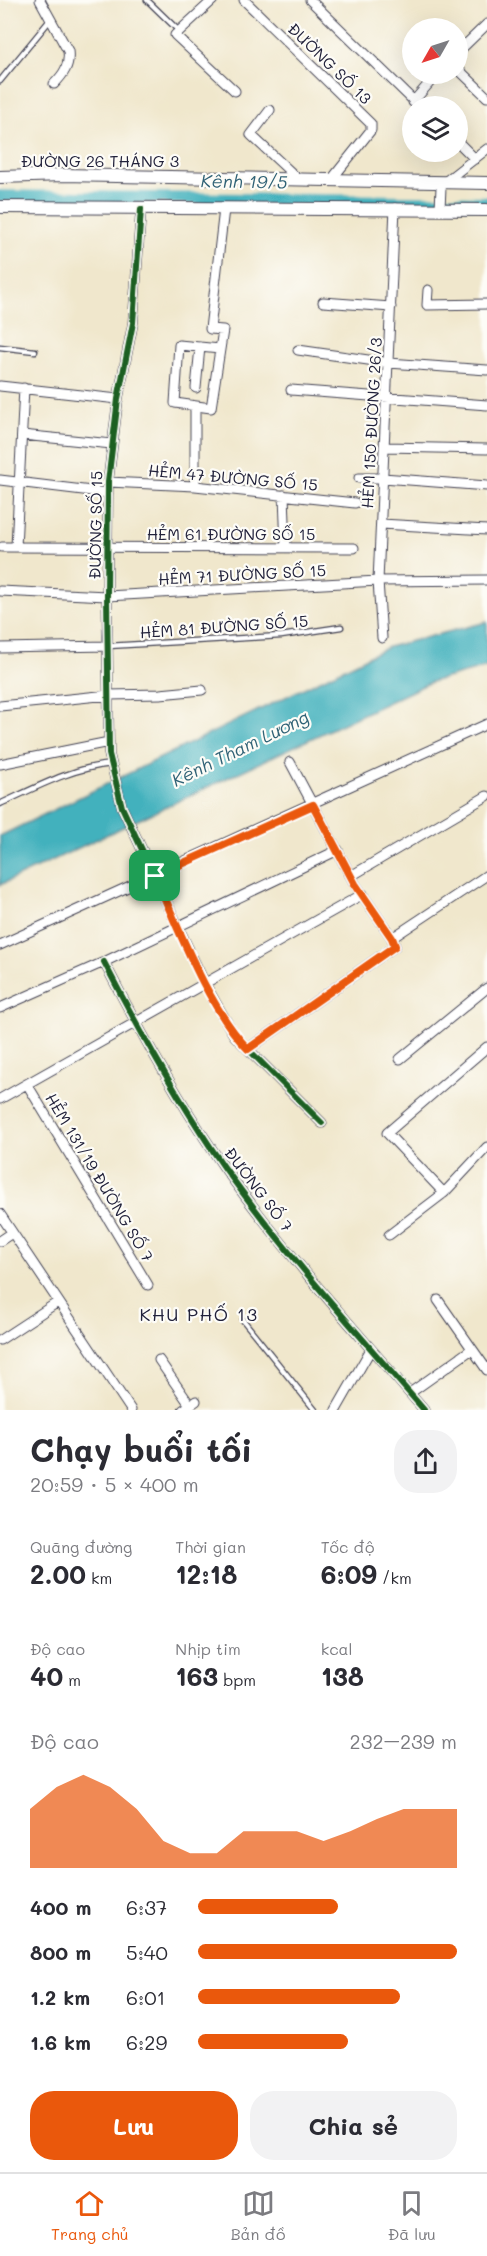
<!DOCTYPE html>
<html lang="vi">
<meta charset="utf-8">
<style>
body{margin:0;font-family:Mali,sans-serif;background:#f2f2f3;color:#2b2b33;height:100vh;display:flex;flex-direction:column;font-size:22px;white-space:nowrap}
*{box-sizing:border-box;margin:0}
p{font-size:20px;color:#7c7c81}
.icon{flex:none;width:33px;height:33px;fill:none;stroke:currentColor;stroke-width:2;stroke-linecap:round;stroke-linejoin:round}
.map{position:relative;height:1410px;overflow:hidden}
.side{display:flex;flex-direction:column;background:#fff;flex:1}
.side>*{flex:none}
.needle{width:39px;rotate:231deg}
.buttons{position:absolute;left:402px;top:18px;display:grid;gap:12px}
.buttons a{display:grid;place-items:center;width:66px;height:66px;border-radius:50%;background:#fff;box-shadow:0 6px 24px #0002;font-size:30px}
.pin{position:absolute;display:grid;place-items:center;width:51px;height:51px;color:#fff;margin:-26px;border-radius:12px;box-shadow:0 3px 9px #0006}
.round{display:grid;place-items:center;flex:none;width:63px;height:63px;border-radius:24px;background:#f2f2f3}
.head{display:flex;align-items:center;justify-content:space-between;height:102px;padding:0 30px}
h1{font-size:33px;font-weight:700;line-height:45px}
.metrics{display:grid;grid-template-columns:repeat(3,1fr);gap:9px;height:102px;padding:6px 30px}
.metrics div{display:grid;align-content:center}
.metrics b{font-size:26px;font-weight:700}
.metrics small{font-size:16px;font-weight:400}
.metrics p{font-size:16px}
.chart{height:168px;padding:12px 30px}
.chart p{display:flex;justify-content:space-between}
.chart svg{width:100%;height:108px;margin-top:6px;fill:#ea580c;opacity:.7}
.button{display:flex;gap:12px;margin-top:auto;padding:12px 30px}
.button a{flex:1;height:69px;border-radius:24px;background:#ea580c;color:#fff;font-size:24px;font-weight:700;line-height:69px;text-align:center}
.button a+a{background:#f2f2f3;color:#2b2b33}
ul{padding:0 30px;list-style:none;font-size:20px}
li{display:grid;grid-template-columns:96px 72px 1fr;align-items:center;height:45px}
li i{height:15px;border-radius:8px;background:#ea580c}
.dock{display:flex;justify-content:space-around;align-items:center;height:84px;border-top:2px solid #e1e1e2;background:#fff;font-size:16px;color:#7c7c81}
.dock a{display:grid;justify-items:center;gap:3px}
.dock .active{color:#ea580c}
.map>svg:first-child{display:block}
</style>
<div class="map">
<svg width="487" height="1410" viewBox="0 0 487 1410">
<rect width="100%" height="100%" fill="#fdfcf7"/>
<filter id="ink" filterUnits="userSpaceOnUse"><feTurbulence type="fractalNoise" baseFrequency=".0167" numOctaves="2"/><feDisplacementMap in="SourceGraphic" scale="12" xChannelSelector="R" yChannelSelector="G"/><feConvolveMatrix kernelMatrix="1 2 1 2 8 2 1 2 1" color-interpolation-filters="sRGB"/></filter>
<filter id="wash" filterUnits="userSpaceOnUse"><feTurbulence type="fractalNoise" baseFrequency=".008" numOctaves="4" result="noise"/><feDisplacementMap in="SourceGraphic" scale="24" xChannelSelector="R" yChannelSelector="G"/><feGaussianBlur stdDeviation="1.35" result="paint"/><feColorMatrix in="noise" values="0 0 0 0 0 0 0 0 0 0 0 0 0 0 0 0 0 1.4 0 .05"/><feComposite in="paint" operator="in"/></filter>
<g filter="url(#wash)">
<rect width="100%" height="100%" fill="#f0e7cc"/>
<!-- water -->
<path fill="#42b1bd" stroke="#326a7c" stroke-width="1.5" d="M487 622V667L431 682 0 885V836L388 647Z"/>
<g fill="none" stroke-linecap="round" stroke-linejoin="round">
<!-- canal -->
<path stroke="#42b1bd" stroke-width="12" d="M0 196 487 202"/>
</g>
</g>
<g filter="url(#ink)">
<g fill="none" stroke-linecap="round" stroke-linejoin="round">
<defs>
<path id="service" d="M147 0 179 31
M0 81 50 20
M0 347 35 351
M108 646 281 636 341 627
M0 804C37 787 71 768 112 764
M243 1320 315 1410"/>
<path id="minor" d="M40 0 68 51C70 65 64 74 54 84
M213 0 175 35 235 91
M244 0 371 124V130L332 179
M310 0 419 106
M458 52 487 24
M458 69 487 97
M413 102 437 74
M270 110 251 135 297 178
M458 142 475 159
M141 209 133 323 118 399 108 482 107 596 109 754 122 807 205 984 234 1035 322 1123
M440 209 441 187 446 181 487 149
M428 290 427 305 487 304
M323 302 391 307
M220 349 179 345 175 403 211 408 223 330 210 329 224 209
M298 350 389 363 487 370
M0 386 118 399
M196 388 200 347
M291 390 487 405
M22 435 112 444
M385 447 487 449
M359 478H383L487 486
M0 480 108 493
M108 482 195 486 355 503
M195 486V406
M284 495 286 548
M381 524 487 530
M2 547 354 548
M16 547 24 388
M0 591 107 596 378 581 487 580
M382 638 378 581 395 208
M0 648 108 646
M0 706 109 695 160 694 202 690
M0 764 109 742
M351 876 487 796
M392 938 487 875
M0 945 487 724
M104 962C140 1032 179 1102 224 1167 285 1253 356 1331 424 1410
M0 1008 104 962 338 850
M248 1049 395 946 392 938 355 884 290 762
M400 1059 487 988
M27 1084 148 1285
M0 1099 363 894
M444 1193 387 1133 487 1047
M0 1214 131 1410
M389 1235 444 1193 487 1147
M0 1241 12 1233
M438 1300 487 1370
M0 1340 58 1302
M159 1360 190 1405
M410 1393 472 1349
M183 1410 196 1401
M336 1410 371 1349"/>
<path id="tertiary" d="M0 177 63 175 487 183
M0 207 487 210"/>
</defs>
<!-- service casing -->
<use href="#service" stroke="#414051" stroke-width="7"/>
<!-- minor casing -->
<use href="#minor" stroke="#414051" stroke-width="11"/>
<!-- tertiary casing -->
<use href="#tertiary" stroke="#414051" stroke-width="14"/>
<!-- service -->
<use href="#service" stroke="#fff" stroke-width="4.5"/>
<!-- minor -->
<use href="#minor" stroke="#fff" stroke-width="9"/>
<!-- tertiary -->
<use href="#tertiary" stroke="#fff" stroke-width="12"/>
<defs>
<path id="cycleway" d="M141 209 133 323 118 399 108 482 107 596 109 754 122 807 205 984 234 1035 322 1123
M104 962C140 1032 179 1102 224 1167 285 1253 356 1331 424 1410"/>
</defs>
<!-- cycleway casing -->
<use href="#cycleway" stroke="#fdfcf7" stroke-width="10"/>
<!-- cycleway -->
<use href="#cycleway" stroke="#1b5e20" stroke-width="6"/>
</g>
</g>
<g fill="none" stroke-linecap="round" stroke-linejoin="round" filter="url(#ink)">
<defs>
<path id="route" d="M313 805 355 884 392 938 395 946 248 1049C209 1010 178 927 155 876Z"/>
</defs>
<!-- route casing -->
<use href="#route" stroke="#fff" stroke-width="12"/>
<!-- route -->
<use href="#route" stroke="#ea580c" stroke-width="8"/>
</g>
<g text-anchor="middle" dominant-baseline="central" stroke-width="4.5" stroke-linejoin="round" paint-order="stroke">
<!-- street labels -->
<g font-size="16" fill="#22223b" stroke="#fdfcf7">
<text transform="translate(330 63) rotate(44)">ĐƯỜNG SỐ 13</text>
<text x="100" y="160">ĐƯỜNG 26 THÁNG 3</text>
<text transform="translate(371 423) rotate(-87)">HẺM 150 ĐƯỜNG 26/3</text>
<text transform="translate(233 477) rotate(5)">HẺM 47 ĐƯỜNG SỐ 15</text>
<text transform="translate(95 525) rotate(-89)">ĐƯỜNG SỐ 15</text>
<text x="231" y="533">HẺM 61 ĐƯỜNG SỐ 15</text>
<text transform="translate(242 574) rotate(-3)">HẺM 71 ĐƯỜNG SỐ 15</text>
<text transform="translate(224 626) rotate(-4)">HẺM 81 ĐƯỜNG SỐ 15</text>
<text transform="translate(100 1177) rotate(59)">HẺM 131/19 ĐƯỜNG SỐ 7</text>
<text transform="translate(259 1189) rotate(53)">ĐƯỜNG SỐ 7</text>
</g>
<!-- water labels -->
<g font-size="18" font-style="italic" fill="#306276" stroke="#fdfcf7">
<text transform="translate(244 181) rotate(1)">Kênh 19/5</text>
<text transform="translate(240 748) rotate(-26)">Kênh Tham Lương</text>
</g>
<!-- neighbourhood labels -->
<g font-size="18" letter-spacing="1.5" fill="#22223b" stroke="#fdfcf7">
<text x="199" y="1314">KHU PHỐ 13</text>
</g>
</g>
</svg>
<div class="buttons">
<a><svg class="needle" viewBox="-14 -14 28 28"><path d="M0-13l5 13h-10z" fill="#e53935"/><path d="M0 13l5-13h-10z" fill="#7c7c81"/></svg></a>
<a><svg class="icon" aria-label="layers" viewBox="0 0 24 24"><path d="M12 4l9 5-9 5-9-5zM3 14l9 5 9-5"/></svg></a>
</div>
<div class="pin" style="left:155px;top:876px;background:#1e9e55"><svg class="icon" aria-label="arrive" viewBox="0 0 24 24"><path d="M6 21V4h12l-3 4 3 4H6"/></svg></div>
</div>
<section class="side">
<div class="head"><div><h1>Chạy buổi tối</h1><p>20:59 · 5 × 400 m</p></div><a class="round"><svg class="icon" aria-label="share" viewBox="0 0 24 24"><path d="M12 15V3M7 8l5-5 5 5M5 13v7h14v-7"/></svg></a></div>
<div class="metrics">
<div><p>Quãng đường</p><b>2.00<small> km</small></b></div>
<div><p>Thời gian</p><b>12:18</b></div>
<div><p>Tốc độ</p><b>6:09<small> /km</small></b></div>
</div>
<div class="metrics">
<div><p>Độ cao</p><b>40<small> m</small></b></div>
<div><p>Nhịp tim</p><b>163<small> bpm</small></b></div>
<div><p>kcal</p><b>138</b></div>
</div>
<div class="chart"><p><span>Độ cao</span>232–239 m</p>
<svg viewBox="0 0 160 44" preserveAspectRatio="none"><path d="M0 44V20L10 11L20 6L30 11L40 20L50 33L60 38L70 38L80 29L90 29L100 29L110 33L120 29L130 24L140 20L150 20L160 20V44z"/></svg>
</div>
<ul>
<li><b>400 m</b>6:37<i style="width:54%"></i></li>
<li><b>800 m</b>5:40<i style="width:100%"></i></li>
<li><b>1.2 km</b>6:01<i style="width:78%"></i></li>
<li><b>1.6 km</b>6:29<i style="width:58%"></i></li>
</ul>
<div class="button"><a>Lưu</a><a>Chia sẻ</a></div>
</section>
<nav class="dock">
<a class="active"><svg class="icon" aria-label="home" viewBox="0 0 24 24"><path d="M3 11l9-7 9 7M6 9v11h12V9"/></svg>Trang chủ</a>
<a><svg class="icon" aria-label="map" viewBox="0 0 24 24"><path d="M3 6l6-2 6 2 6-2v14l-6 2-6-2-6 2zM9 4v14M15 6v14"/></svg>Bản đồ</a>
<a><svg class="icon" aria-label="saved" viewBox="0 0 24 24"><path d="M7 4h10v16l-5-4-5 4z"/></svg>Đã lưu</a>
</nav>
